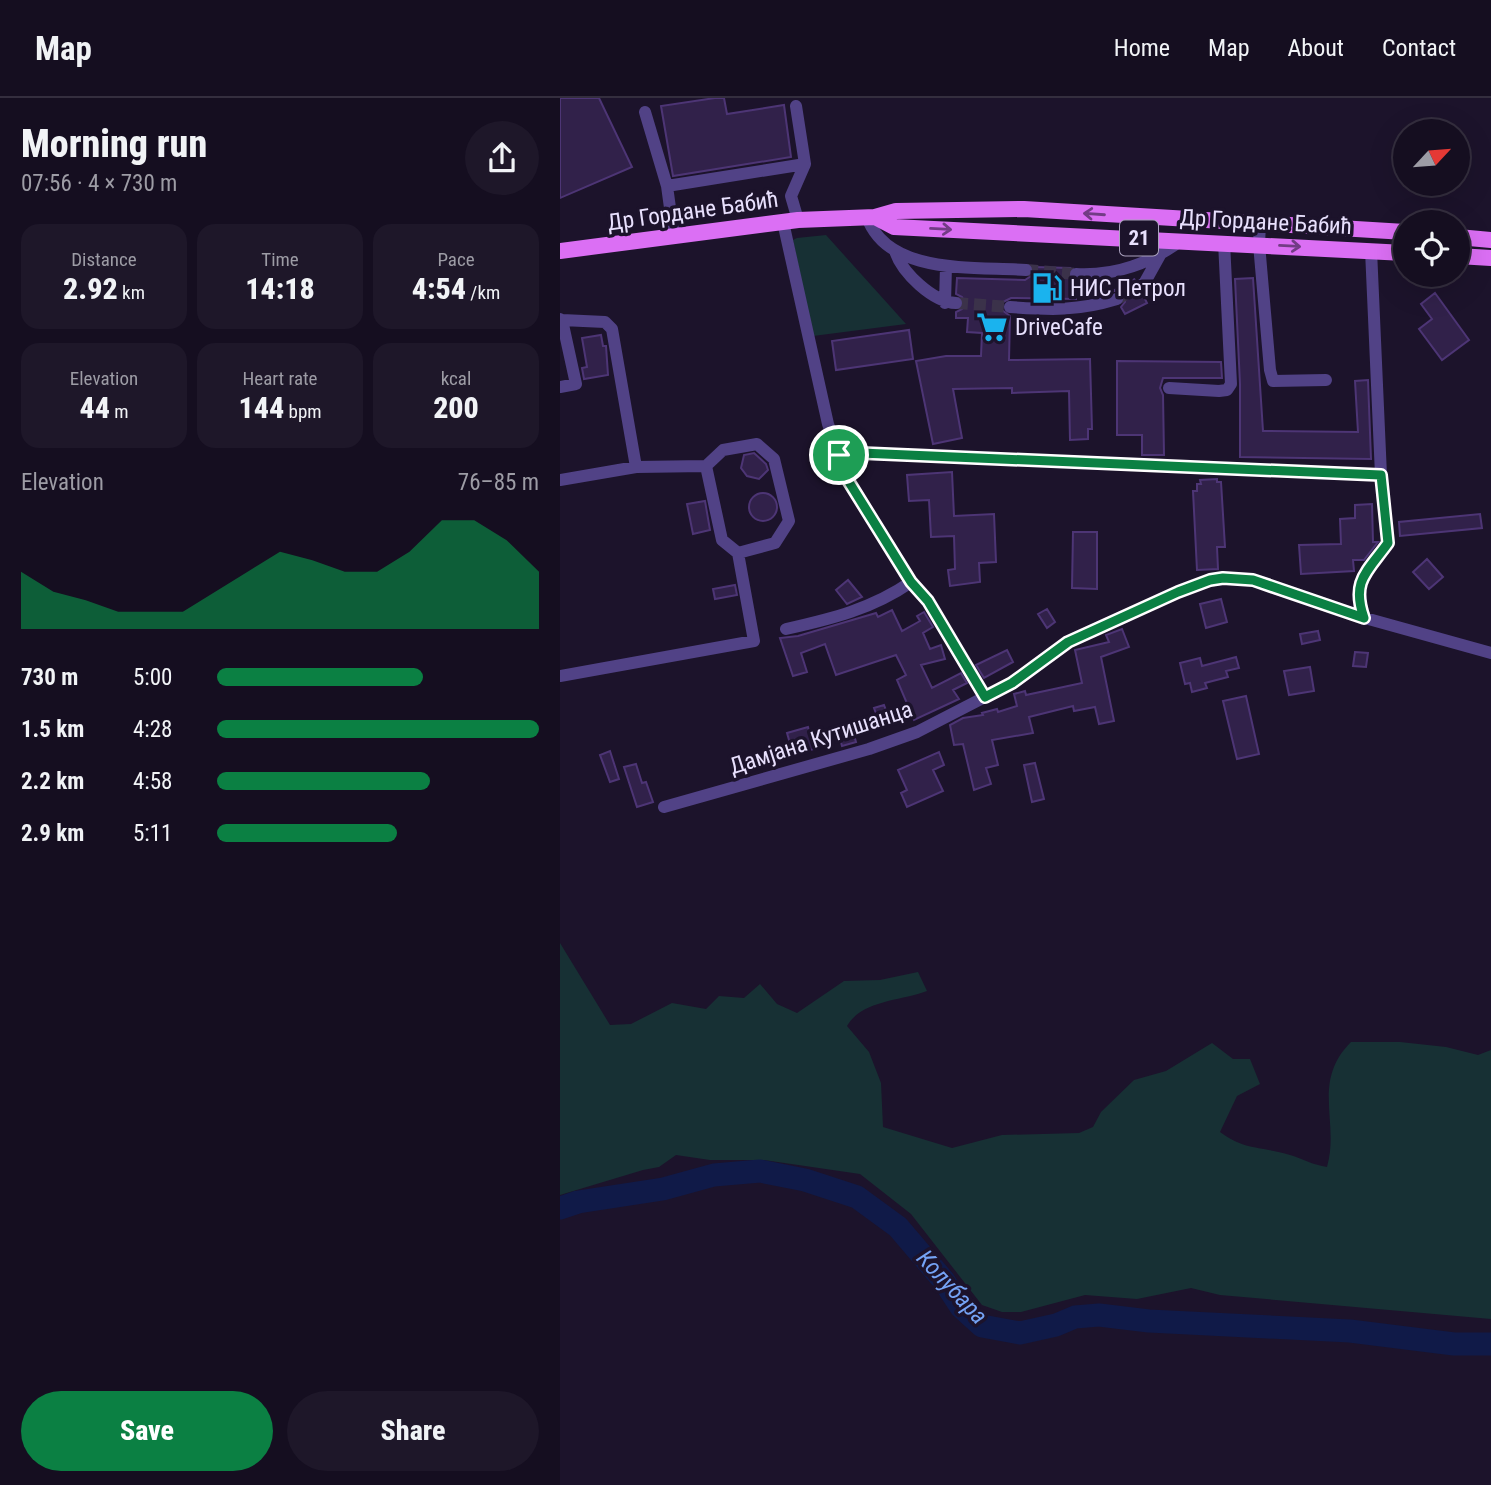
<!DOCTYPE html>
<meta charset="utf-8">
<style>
body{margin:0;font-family:"Roboto Condensed",sans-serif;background:#1e1729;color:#f1f3f6;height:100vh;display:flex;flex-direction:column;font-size:26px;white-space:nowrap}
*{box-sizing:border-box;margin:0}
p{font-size:23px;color:#9d9ca5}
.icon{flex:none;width:38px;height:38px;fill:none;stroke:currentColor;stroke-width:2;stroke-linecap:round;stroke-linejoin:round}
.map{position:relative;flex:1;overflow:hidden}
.sheet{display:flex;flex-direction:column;background:#150e20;width:560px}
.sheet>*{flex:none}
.needle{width:46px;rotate:64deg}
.buttons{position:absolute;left:833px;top:21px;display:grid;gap:14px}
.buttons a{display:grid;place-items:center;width:77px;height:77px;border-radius:50%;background:#150e20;box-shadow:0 7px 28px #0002,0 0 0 2px #342e3e;font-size:35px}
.pin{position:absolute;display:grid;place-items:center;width:60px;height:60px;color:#fff;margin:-30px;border:4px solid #fff;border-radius:50%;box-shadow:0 2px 7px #0007}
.round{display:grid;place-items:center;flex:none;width:74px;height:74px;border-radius:37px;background:#1e1729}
.head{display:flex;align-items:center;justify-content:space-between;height:119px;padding:0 21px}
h1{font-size:38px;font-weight:800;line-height:52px}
.metrics{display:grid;grid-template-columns:repeat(3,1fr);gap:10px;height:119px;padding:7px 21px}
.metrics div{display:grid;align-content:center;border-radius:18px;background:#1e1729;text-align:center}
.metrics b{font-size:30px;font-weight:800}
.metrics small{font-size:19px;font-weight:400}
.metrics p{font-size:19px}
.chart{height:196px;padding:14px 21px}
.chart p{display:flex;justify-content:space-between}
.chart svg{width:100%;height:126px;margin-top:7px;fill:#0b8043;opacity:.7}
.primary-button{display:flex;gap:14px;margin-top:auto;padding:14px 21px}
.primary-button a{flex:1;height:80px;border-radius:42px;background:#0b8043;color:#fff;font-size:28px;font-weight:800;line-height:80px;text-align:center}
.primary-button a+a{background:#1e1729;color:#f1f3f6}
ul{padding:0 21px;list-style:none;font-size:23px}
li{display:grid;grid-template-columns:112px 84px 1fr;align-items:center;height:52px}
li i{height:18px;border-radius:9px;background:#0b8043}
header{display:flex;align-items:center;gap:42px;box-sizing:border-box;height:98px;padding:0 35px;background:#150e20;border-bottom:2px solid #342e3e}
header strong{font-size:33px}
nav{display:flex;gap:38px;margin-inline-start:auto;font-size:24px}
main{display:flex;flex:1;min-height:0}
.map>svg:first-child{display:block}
</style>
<header>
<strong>Map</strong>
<nav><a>Home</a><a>Map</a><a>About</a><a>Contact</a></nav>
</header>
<main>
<section class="sheet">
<div class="head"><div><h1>Morning run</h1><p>07:56 · 4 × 730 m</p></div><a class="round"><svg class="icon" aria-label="share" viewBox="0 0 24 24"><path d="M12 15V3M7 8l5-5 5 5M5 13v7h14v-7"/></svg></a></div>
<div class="metrics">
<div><p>Distance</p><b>2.92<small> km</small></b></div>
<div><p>Time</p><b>14:18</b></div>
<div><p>Pace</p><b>4:54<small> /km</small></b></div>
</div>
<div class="metrics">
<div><p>Elevation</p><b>44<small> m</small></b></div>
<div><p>Heart rate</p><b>144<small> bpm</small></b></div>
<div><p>kcal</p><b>200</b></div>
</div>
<div class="chart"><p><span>Elevation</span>76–85 m</p>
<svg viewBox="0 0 160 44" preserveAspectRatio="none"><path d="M0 44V24L10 31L20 34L30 38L40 38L50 38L60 31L70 24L80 17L90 20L100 24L110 24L120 17L130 6L140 6L150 13L160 24V44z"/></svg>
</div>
<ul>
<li><b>730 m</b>5:00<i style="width:64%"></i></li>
<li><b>1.5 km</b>4:28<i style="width:100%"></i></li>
<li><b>2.2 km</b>4:58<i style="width:66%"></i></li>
<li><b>2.9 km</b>5:11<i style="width:56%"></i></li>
</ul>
<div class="primary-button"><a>Save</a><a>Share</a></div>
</section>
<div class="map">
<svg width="931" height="1387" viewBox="0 0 931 1387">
<rect width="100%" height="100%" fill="#1c132b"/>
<!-- green -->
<path fill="#173034" d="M266 137 346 226 253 238 233 142 237 140Z
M0 845 50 927 71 926 112 905 146 911 159 898 184 900 200 886 217 906 237 915 284 883 320 882 358 874 367 893C341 903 302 902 287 928L309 954 321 985 323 1029 392 1050 442 1037 519 1035 533 1029 541 1014 574 982 606 973 652 945 673 961H690L700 986 677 998 660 1034C685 1053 702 1048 730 1057 743 1061 753 1067 767 1069 780 1024 751 984 791 944H840L886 949 918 957 931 952V1221L660 1197 631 1190 577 1201 525 1197 461 1214H442L422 1207 351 1116 300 1076 204 1062H150L116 1057 99 1069 83 1072 0 1097Z"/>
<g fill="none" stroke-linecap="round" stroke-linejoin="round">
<!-- river -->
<path stroke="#101a48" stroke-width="23" d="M0 1110 18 1104 103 1091 154 1077 200 1073 245 1082 297 1099 338 1129 384 1183 401 1209 422 1228 460 1235 496 1227 515 1219 539 1217 589 1223 790 1233 894 1246H931"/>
</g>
<!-- building -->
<path fill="#31214a" stroke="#4d3575" stroke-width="2" d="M0 0H39L72 69 0 100Z
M155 0H164L167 16 224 7 231 59 113 78 101 8Z
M474 169 510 170 507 177 511 183 516 185V201L451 200 443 204 442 212 450 218 449 262 530 261 532 331H528V341L510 342 509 293 452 295V290L393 291 402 340 373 346 356 263 386 258H421L422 235 407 234 408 220H396V214L402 211 405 206 402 199 396 196 397 180 465 182 474 176Z
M693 180 703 333 798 334 795 283 808 282 811 361 680 359V286L675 181Z
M575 181 571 187 572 194 577 197H583L587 205 565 216 561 209 565 204V198L560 193H553Z
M875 195 909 242 882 262 859 231 872 221 861 206Z
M349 232 353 261 276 272 272 243Z
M41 237 43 248H46L48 277 24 281 22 270 27 269 22 240Z
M557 263 661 264 662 280H603L600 290 603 297 604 357H582V337H557Z
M194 355 206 366 208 372 199 381 187 378 181 370 184 357Z
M392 374 394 418 434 416 436 464 419 465 420 484 390 488 388 472 395 471 394 438 371 439 369 402 349 403 347 377Z
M657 381V384H661L665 449H657L658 471 637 472 633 393H637V386H641L640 382Z
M189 409a14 14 0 1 1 28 0a14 14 0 1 1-28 0Z
M145 403 150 432 133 436 127 406Z
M812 406 813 444H818L804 462H793L794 473 741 476 739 447 781 446 780 421 795 420V407Z
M920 416 922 430 840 438 839 424Z
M513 434H537V491L512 490Z
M867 461 883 479 869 491 853 474Z
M288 482 302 499 287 506 276 492Z
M175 487 177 497 155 501 153 491Z
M661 501 667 524 646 530 640 506Z
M487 511 495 524 487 530 478 516Z
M332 512 342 533 360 523 357 518 364 514 373 529 363 535 370 551 381 547 385 561 361 567 372 590 401 575 407 585 393 592 399 601 354 622 337 582 346 577 336 557 276 577 265 546 241 555 247 574 233 578 220 540 238 538 316 515 318 519Z
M562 531 569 549 541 559 554 623 539 626 535 609 514 613 513 608 469 619 473 635 432 642 438 667 426 670 431 686 414 692 403 646 394 647 390 627 403 620 423 617 422 615 437 611 438 614 457 608 454 596 465 593 466 597 522 585 515 552 549 544 546 537Z
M758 533 760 542 742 546 740 536Z
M447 552 453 564 424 580 416 567Z
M795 554 808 555 806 569 793 568Z
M676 559 679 570 666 573 668 579 645 585 647 590 632 594 630 585 625 586 620 565 640 560 642 568Z
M750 569 754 593 729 597 724 573Z
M686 598 699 656 677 661 663 603Z
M324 607 329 620 319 624 314 610Z
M248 629 254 651 233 656 227 635Z
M292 630 296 644 282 648 278 633Z
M50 653 59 681 50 684 40 657Z
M379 654 384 667 373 672 383 693 347 709 341 695 347 692 338 672Z
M475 665 484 701 472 704 464 667Z
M76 666 82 685 86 684 93 704 77 709 64 669Z"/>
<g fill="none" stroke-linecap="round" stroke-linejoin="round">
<!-- minor-tunnel -->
<path stroke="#3b324a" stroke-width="12" stroke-dasharray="12 6" stroke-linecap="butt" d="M466 172 516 176
M557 201 579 189
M396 205 450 209"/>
<!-- minor -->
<path stroke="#514286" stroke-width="12" d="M236 8 245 66 231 98 238 122
M85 14 107 88 245 66
M107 88 114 139
M307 119C328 178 416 168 466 172
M223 124 268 326 289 384 351 484 368 503 425 599
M700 126 699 146 710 272 713 283 766 282
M335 153C342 175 373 204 396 205
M516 176C557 178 590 165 622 142
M579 189 585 184 600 157
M385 205 386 168
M450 209C491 212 518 213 557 201
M0 221 2 222 16 286 0 289
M2 222 45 224 52 231 76 369
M609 290 659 293 667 292 671 286 664 144
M279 357 301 355 821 377 811 152
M0 382 76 369 146 368
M805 520C791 483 807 474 828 445L821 377
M226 531C271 521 312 511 351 484
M0 578 194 543 178 455 215 445 229 423 214 361 197 346 163 352 146 368 162 442 178 455
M104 709 309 651 357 634 452 585 508 544 618 494 650 482 663 480 693 482 805 520 931 555"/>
<!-- major -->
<path stroke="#db6ff4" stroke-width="16" d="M315 119 334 129 845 155
M898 139 931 142
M0 153 238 122 315 119 336 113 464 111 845 134
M898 158 931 160"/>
</g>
<!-- one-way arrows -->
<defs><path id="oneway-shaft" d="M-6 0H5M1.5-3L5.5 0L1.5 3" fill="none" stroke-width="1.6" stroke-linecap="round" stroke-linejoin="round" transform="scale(1.75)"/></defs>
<g stroke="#723c85">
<use href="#oneway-shaft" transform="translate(534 116) rotate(-176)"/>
<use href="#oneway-shaft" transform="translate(381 131) rotate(3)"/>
<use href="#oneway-shaft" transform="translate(730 148) rotate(3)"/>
</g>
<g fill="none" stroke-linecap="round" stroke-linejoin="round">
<defs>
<path id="route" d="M301 355 821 377 828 445C807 474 791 483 804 520L693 482 663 480 650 482 618 494 508 544 452 585 425 599 368 503 351 484 289 384 279 357Z"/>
</defs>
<!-- route casing -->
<use href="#route" stroke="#fff" stroke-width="14"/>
<!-- route -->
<use href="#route" stroke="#0b8043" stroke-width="9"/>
</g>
<!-- icons -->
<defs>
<symbol id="fuel-bare" viewBox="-9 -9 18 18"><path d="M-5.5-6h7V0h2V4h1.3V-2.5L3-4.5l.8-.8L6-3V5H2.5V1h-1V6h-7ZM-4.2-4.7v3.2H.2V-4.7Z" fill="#1ab3ee" stroke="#1c132b" stroke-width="2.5" paint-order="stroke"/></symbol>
<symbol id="supermarket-bare" viewBox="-9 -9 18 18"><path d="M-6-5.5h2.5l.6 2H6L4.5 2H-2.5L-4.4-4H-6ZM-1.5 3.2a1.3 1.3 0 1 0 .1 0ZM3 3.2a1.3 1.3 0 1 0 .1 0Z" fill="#1ab3ee" stroke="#1c132b" stroke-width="2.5" paint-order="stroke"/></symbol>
</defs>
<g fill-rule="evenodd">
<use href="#fuel-bare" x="465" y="168" width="44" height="44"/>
<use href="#supermarket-bare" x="410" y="207" width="44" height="44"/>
</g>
<g text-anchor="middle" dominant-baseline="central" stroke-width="7" stroke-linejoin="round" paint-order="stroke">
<!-- shield labels -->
<rect fill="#1c132b" stroke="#aba2be" stroke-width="2" x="560" y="122.5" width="38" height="35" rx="5"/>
<g font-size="21" font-weight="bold" fill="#e8e0fd">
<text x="579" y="140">21</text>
</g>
<!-- street labels -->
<g font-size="23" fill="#e8e0fd" stroke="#1c132b">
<text transform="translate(133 113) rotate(-8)">Др Гордане Бабић</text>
<text transform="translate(706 124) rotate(3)">Др Гордане Бабић</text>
<text transform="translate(261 640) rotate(-18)">Дамјана Кутишанца</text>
</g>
<!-- poi labels -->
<g font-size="23" fill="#e8e0fd" stroke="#1c132b" text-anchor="start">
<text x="510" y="190">НИС Петрол</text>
<text x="455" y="229">DriveCafe</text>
</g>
<!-- water labels -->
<g font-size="24" font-style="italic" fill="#75a3f5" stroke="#1c132b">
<text transform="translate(392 1189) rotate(47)">Колубара</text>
</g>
</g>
</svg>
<div class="buttons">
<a><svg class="needle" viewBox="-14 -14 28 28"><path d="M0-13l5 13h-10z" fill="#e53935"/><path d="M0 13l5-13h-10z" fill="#9d9ca5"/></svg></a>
<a><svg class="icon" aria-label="locate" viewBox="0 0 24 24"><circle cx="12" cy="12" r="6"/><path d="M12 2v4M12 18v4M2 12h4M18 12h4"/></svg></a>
</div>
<div class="pin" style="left:279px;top:357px;background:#1e9e55"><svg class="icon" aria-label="arrive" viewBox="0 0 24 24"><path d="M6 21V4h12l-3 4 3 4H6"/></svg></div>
</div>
</main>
